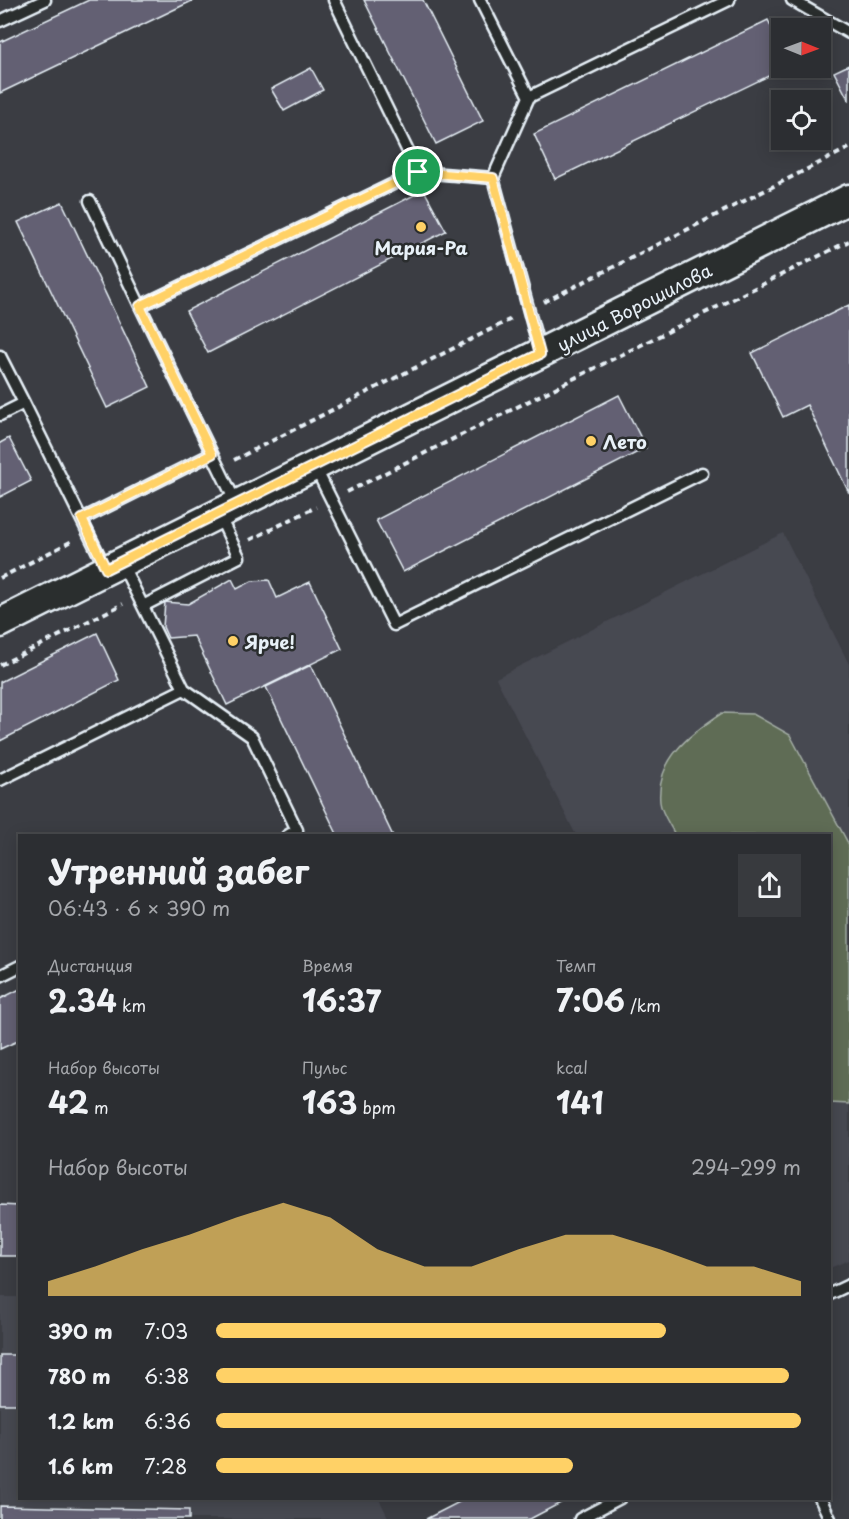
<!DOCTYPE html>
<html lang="ru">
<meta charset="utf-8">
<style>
body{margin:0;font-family:"Playpen Sans",sans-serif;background:#383a3e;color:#f1f3f6;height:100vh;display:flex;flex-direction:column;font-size:22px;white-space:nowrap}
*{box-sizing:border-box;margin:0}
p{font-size:20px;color:#a6a8ac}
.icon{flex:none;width:33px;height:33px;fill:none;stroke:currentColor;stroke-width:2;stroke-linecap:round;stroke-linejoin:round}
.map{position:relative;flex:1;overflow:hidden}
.details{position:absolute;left:18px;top:834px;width:813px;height:666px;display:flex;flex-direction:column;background:#2c2e32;border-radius:0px;box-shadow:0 3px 15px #0003,0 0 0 2px #484a4d}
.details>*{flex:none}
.needle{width:39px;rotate:91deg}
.tools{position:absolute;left:771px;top:18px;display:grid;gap:12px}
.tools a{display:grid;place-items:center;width:60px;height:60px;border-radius:0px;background:#2c2e32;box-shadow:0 3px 15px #0003,0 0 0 2px #484a4d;font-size:30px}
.pin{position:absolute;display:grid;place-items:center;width:51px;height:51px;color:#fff;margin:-26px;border:3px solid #fff;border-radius:50%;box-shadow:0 2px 6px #0007}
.round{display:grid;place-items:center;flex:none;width:63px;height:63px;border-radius:0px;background:#383a3e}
.headline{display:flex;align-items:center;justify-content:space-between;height:102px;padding:0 30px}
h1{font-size:33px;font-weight:700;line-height:45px}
.metrics{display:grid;grid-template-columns:repeat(3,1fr);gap:9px;height:102px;padding:6px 30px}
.metrics div{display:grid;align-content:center}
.metrics b{font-size:30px;font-weight:700}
.metrics small{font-size:16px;font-weight:400}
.metrics p{font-size:16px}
.chart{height:168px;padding:12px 30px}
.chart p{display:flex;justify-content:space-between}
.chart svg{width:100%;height:108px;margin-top:6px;fill:#ffd166;opacity:.7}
ul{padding:0 30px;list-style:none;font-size:20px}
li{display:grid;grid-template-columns:96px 72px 1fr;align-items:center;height:45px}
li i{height:15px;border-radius:8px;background:#ffd166}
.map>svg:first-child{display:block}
</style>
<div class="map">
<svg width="849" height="1519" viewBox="0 0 849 1519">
<rect width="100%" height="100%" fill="#3b3d43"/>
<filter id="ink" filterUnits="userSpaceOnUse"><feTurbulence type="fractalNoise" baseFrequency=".0167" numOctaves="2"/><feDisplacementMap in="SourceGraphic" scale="12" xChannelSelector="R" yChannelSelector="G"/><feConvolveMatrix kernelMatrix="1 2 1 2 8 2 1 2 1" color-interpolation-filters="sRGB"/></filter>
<g filter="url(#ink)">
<!-- built -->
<path fill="#474851" d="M783 533 849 664V1260L830 1268V836L576 835 496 678Z
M0 1297H19L20 1498 379 1499 389 1519H0Z"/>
<!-- green -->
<path fill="#5f6c54" stroke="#a4aea6" stroke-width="1.5" d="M722 713 753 714 790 735 849 845V1104L830 1103V836L675 835C671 826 661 813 660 802 656 759 690 734 722 713Z"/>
<!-- building -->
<path fill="#646173" stroke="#e8f1f8" stroke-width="1.5" d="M89 0H194L0 93V42Z
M364 0H423L483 121 436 144Z
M768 20 782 48V68H785L555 179 534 134Z
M849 65V101L834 72Z
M311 68 323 90 284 111 271 89Z
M424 190 446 231 208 353 186 311Z
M62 202 150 387 107 408 18 222Z
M849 305V493L807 405 783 417 752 353Z
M619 395 646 448 403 572 376 520Z
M9 438 31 481 0 497V443Z
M232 579 237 589 252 581 269 580 277 598 310 582 342 649 227 705 194 636 168 638 163 627 165 602 188 604Z
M97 633 119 680 0 741V682Z
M311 665 393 836H338L266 687Z
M20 989V1040L0 1049V999Z
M0 1205 20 1206V1256H0Z
M0 1355H20V1404H0Z
M467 1498H570L530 1519H426Z
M0 1506 189 1510V1519H0Z"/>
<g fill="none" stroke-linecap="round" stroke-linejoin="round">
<defs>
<path id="lane" d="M334 0 418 172 493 178 540 352
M480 0 529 97
M792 0 849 33
M0 21 45 0
M493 178 529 97 729 0
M90 201 140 306 418 172
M140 306 236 503
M0 356 24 403
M0 415 24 403 106 569
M315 467 394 625 702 473
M82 519 212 454
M143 606 239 557 219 515
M184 689 252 737 297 830 287 836
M0 780 184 689 122 564
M0 976 20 966
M830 1294 849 1285
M820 1498 830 1519
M580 1519 620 1498"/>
<path id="secondary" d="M0 623 849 199"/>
</defs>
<!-- lane casing -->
<use href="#lane" stroke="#e8f1f8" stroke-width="15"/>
<!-- secondary casing -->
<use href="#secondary" stroke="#e8f1f8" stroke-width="33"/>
<!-- path -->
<path stroke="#e8f1f8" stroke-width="4" stroke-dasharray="6 4.5" stroke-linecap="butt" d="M544 302 849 148
M234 460 513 318
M347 492 849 241
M250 540 316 507
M0 578 74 540
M0 665 123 604"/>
<!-- lane -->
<use href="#lane" stroke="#2a2d2e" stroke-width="10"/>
<!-- secondary -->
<use href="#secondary" stroke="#2a2d2e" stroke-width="28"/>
</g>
</g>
<g fill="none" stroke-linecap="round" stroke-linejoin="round" filter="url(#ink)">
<defs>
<path id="route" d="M418 172 493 178 540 354 106 569 82 519 212 454 140 306Z"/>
</defs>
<!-- route casing -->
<use href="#route" stroke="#fff" stroke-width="12"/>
<!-- route -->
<use href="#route" stroke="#ffd166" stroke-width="8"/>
</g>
<!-- markers -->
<g fill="#ffd166" stroke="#2a2d2e" stroke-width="2">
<circle cx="421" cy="227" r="6"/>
<circle cx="591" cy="441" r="6"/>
<circle cx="233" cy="641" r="6"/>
</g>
<g text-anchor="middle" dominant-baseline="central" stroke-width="5" stroke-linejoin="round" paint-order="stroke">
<!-- poi labels -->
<g font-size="18" font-weight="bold" fill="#e8f1f8" stroke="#2a2d2e" text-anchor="start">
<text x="421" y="247" text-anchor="middle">Мария-Ра</text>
<text x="603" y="441">Лето</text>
<text x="245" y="641">Ярче!</text>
</g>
<!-- street labels -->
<g font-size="18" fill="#e8f1f8" stroke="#2a2d2e">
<text transform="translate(634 307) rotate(-27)">улица Ворошилова</text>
</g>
</g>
</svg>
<div class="tools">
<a><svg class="needle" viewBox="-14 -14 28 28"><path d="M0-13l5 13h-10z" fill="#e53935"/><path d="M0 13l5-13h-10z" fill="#a6a8ac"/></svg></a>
<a><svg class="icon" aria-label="locate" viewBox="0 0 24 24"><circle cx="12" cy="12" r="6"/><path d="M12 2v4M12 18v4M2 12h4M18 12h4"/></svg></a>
</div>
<div class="pin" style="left:418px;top:172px;background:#1e9e55"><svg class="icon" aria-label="arrive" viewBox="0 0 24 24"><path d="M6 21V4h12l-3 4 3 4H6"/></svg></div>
<section class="details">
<div class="headline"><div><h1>Утренний забег</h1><p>06:43 · 6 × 390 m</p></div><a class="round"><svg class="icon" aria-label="share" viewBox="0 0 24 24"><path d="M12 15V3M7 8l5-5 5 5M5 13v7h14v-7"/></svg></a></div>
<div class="metrics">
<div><p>Дистанция</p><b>2.34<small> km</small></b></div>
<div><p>Время</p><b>16:37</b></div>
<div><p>Темп</p><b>7:06<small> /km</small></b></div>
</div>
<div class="metrics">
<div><p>Набор высоты</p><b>42<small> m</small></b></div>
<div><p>Пульс</p><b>163<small> bpm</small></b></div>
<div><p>kcal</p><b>141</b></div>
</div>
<div class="chart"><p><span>Набор высоты</span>294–299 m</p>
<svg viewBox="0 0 160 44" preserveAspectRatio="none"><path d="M0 44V38L10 32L20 25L30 19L40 12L50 6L60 12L70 25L80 32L90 32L100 25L110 19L120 19L130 25L140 32L150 32L160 38V44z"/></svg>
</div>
<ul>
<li><b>390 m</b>7:03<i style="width:77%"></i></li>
<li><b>780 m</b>6:38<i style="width:98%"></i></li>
<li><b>1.2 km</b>6:36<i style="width:100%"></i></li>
<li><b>1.6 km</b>7:28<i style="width:61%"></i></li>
</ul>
</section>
</div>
